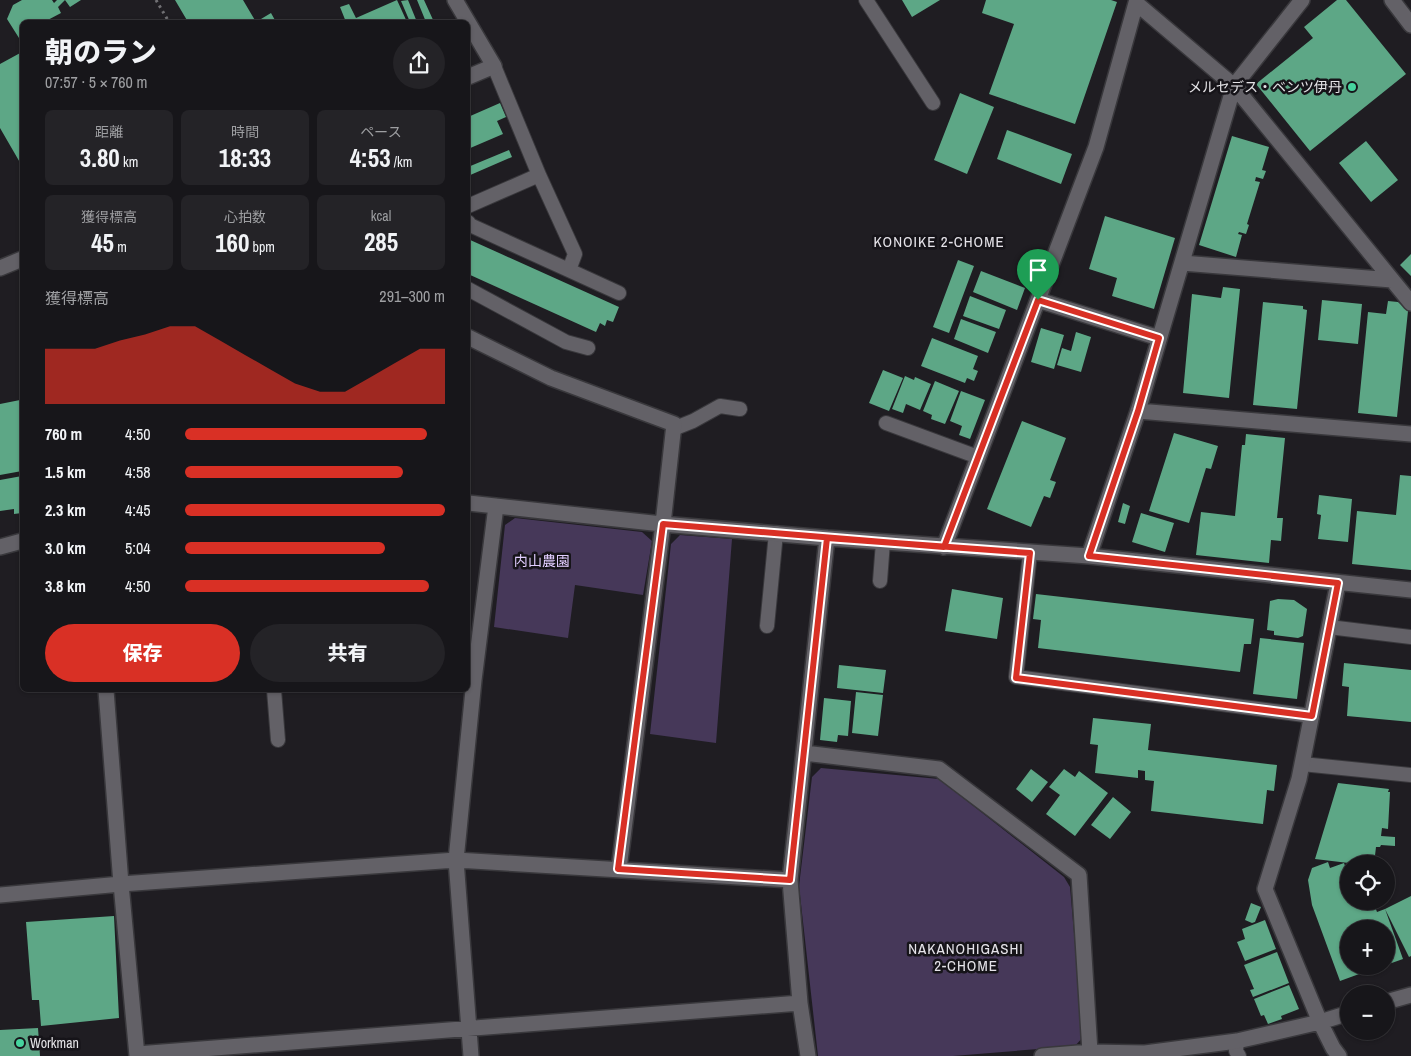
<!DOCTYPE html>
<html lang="ja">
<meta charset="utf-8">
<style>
body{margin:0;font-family:"Archivo Narrow","Noto Sans JP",sans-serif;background:#242327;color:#f1f3f6;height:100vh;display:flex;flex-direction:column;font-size:19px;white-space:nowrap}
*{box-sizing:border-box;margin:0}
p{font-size:16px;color:#9e9fa2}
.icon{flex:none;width:28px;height:28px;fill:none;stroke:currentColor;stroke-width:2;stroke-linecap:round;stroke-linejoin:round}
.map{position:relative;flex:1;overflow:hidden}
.details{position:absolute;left:20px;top:20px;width:450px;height:672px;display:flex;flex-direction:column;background:#17161a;border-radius:8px;box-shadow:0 1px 4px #0004,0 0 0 1px #363539}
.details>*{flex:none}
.controls{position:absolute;left:1340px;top:855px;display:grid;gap:10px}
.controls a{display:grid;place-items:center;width:55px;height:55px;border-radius:50%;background:#17161a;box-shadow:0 1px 4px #0004,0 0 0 1px #363539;font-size:25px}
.pin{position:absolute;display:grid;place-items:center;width:42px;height:42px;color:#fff;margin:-51px -21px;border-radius:50% 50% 50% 0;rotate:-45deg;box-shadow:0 0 5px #0007}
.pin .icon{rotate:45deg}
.round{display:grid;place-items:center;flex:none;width:52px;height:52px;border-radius:26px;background:#242327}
.summary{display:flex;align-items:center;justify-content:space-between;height:85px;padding:0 25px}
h1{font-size:28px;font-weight:800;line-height:38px}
.figures{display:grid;grid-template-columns:repeat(3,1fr);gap:8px;height:85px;padding:5px 25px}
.figures div{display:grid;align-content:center;border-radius:8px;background:#242327;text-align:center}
.figures b{font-size:25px;font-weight:800}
.figures small{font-size:14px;font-weight:400}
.figures p{font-size:14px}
.chart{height:140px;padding:10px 25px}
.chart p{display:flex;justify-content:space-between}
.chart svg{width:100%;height:90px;margin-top:5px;fill:#d93025;opacity:.7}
.action{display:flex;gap:10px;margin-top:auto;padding:10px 25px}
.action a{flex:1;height:58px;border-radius:30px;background:#d93025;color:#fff;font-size:20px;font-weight:800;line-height:58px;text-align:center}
.action a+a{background:#242327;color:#f1f3f6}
ul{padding:0 25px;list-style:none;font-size:16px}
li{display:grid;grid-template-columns:80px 60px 1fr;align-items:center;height:38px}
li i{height:12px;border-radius:6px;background:#d93025}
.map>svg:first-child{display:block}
</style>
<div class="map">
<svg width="1411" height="1056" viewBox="0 0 1411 1056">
<rect width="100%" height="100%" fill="#1f1d22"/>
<!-- green -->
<path fill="#463859" d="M515 518 642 532 652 541 643 595 575 585 568 638 494 627 505 525Z
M680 535 732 539 716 743 650 734 671 544Z
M821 768 939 779 1064 877 1070 887 1083 1037 1075 1046 953 1056H818L799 886 812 777Z"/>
<!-- building -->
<path fill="#5da786" d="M22 0H52L54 3 57 0H65L58 7 61 13 44 22H22V36L19 38 7 19 13 5Z
M65 0H81L70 7Z
M175 0H243L256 22 271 13 276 22H188Z
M397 0 407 22H346L340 7 349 4 356 18Z
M408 0 417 22H410L401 1Z
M417 0H424L434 22H426Z
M902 0H940L912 17Z
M986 0H1111L1117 2 1075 124 989 94 1014 24 982 13Z
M1337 0H1346L1406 74 1310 151 1256 84 1313 38 1304 27Z
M22 52V166L0 128V64Z
M960 93 994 107 967 174 934 160Z
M500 103 506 117 497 121 503 134 468 149V117Z
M1007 130 1072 154 1061 184 997 159Z
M1232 136 1269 147 1262 170 1266 171 1263 179 1256 177 1255 181 1260 182 1247 224 1249 225 1246 234 1239 232 1238 234 1242 235 1236 257 1199 245Z
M1366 141 1398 180 1371 202 1339 163Z
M509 150 512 157 468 176V167Z
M1105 216 1175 238 1154 309 1112 296 1117 278 1089 269Z
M468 239 619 307 613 322 607 320 605 326 600 323 596 332 468 274Z
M1411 254V276L1400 265Z
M958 260 974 266 949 333 933 327Z
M981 271 1025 288 1017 310 973 292Z
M1223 287 1240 289 1229 398 1183 393 1192 294 1221 298Z
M970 296 1006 310 999 329 963 316Z
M1322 300 1362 304 1358 344 1318 340Z
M1388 301 1398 302 1408 311 1397 417 1358 413 1368 312 1386 314Z
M1263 302 1303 306V309L1307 310 1297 409 1253 405Z
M961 319 996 332 988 353 954 339Z
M1041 328 1064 335 1054 369 1031 362Z
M1076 332 1091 337 1081 372 1057 365 1062 348 1071 351Z
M932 338 978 356 973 369 978 371 974 381 967 378 965 383 921 366Z
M883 370 903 378 889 411 869 403Z
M905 376 914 380 915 377 931 384 920 410 906 404 903 413 892 409Z
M935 381 959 391 945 424 931 419 932 415 923 411Z
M961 391 985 400 970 439 959 435 962 426 950 421Z
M20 400 22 410V471L0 475V404Z
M1022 421 1066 438 1050 480 1056 482 1050 498 1044 496 1031 527 987 509Z
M1174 433 1218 446 1211 469 1206 468 1189 523 1149 511Z
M1246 434 1285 438 1277 518H1283L1281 541 1271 540 1269 563 1196 555 1201 512 1235 516 1242 445H1245Z
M1400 475 1411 476V570L1352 564 1357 511 1396 515Z
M22 476V513L14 514V509L0 511V480Z
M1319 495 1352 499 1348 542 1318 539 1321 515 1317 514Z
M1123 503 1130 506 1125 524 1118 522Z
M1141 513 1174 523 1165 552 1132 542Z
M952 589 1003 598 997 639 945 631Z
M1036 594 1254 619 1251 644H1244L1240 672 1038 648 1041 620 1033 619Z
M1278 599 1294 600 1307 609 1303 636 1298 638 1274 635V631L1267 630 1270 601Z
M1260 638 1304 643 1297 699 1253 694Z
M1344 663 1411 670V722L1347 716 1349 687 1342 686Z
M839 665 886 670 883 693 837 688Z
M856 692 883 695 878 736 852 733Z
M824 698 851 701 848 736 838 735 837 742 820 740Z
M1093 718 1151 724 1148 750 1277 765 1274 791 1267 790 1263 824 1151 811 1154 781 1145 780V771L1138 770V778L1095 773 1098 745 1090 744Z
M1031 769 1048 782 1032 802 1016 789Z
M1064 769 1075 777 1079 771 1108 793 1075 836 1046 814 1060 795 1049 787Z
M1338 783 1389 789 1388 792H1390L1388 829 1382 828 1381 836 1395 837V846L1381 845 1380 847H1376L1374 864H1357L1315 859Z
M1113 797 1131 812 1110 839 1091 825Z
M1328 862 1330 868 1344 863 1345 866 1349 864V901H1373L1377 912 1385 909 1403 959 1386 965V929H1349V966H1381L1340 981 1312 905 1308 880 1312 868Z
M1411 896V956L1409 957 1385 909Z
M1251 903 1261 907 1255 922 1252 923 1245 920Z
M114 916 119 1018 41 1026 39 1000H32L26 922Z
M1265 920 1276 949 1245 961 1237 942 1245 939 1242 929Z
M1277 952 1289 983 1253 997 1250 990 1254 989 1244 965Z
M1289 985 1299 1009 1281 1016 1282 1019 1268 1024 1264 1015 1261 1016 1254 999Z
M38 1028 40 1056H0V1030Z"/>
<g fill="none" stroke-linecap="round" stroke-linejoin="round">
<defs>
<path id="lane" d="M866 0 933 103
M539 175 575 254 569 270
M468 206 539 175 494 66
M468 222 470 225 619 293
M468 289 566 342 588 348
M886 423 978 457
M673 429 693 421 720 406 740 409
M1030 553 1016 677 1312 716
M880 581 883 542
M767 626 776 533
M1329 627 1411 637
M274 690 278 740
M1302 764 1411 775
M1237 1041 1236 1051 1239 1056"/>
<path id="street" d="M455 0 494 66 468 77
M1182 263 1392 280
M0 268 22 259
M1038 300 1159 338
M468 337 551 378 674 424 663 524 619 869
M1138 411 1411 434
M468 503 662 524 827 538 1089 556 1411 590
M0 547 22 541
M944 547 1096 147 1136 3 1234 86 1411 303
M1089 556 1138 411 1234 86 1302 0
M1338 583 1299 779 1265 889 1320 1022 1333 1048 1339 1056
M106 690 121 884 137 1056
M804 753 939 769 1079 875 1090 1052
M0 895 121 884 456 860 790 880
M1386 1002 1411 995
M137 1054 800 1003
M471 1056 456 860 474 680 496 506
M808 1056 800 1003 790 880 827 538
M1042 1056 1090 1052 1145 1053 1237 1041 1320 1022 1349 1013"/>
<path id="secondary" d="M1392 0 1411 25"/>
</defs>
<!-- lane casing -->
<use href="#lane" stroke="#39383c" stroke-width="16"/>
<!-- street casing -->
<use href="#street" stroke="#39383c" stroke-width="18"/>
<!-- secondary casing -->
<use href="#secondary" stroke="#39383c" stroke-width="18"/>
<!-- path -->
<path stroke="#717074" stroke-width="3" stroke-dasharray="2.5 4" stroke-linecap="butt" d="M156 0 169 22"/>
<!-- lane -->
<use href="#lane" stroke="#636167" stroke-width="14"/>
<!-- street -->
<use href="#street" stroke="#636167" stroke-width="15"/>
<!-- secondary -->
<use href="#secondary" stroke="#636167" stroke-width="15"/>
</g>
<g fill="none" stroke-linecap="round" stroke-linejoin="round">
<defs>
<path id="route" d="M1038 300 944 547 663 524 618 869 790 880 827 538C894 543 962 548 1030 553L1016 678 1312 716 1338 583 1089 556 1138 411 1159 338 1038 300"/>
</defs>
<!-- route casing -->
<use href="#route" stroke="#fff" stroke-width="10"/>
<!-- route -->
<use href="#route" stroke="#d93025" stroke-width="6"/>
</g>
<!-- markers -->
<g fill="#46d49e" stroke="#161419" stroke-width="2">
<circle cx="1352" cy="87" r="5"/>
<circle cx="20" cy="1043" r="5"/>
</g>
<g text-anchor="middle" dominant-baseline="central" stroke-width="5" stroke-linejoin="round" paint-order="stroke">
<!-- poi labels -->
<g font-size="14" fill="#e4e3e6" stroke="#161419" text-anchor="end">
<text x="1342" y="87">メルセデス・ベンツ伊丹</text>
<text x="30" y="1043" text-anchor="start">Workman</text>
</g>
<!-- park labels -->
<g font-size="14" fill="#e0ccfe" stroke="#161419">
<text x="542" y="561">内山農園</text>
</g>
<!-- neighbourhood labels -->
<g font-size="15" letter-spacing="1" fill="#e5e3e9" stroke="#161419">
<text x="939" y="241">KONOIKE 2-CHOME</text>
<text x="966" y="948">NAKANOHIGASHI<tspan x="966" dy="17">2-CHOME</tspan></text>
</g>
</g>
</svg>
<div class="controls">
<a><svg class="icon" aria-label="locate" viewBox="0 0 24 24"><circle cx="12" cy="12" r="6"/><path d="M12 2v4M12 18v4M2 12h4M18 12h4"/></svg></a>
<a>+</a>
<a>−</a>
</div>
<div class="pin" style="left:1038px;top:300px;background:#1e9e55"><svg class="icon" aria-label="arrive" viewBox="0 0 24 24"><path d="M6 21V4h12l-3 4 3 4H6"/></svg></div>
<section class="details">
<div class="summary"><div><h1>朝のラン</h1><p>07:57 · 5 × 760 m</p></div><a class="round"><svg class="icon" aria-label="share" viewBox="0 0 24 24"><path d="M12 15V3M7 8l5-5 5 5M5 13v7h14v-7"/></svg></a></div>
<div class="figures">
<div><p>距離</p><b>3.80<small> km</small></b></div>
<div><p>時間</p><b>18:33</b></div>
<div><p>ペース</p><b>4:53<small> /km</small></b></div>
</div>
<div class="figures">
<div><p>獲得標高</p><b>45<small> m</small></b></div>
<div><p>心拍数</p><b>160<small> bpm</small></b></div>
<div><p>kcal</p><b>285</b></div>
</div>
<div class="chart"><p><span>獲得標高</span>291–300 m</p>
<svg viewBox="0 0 160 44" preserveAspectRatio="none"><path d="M0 44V17L10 17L20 17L30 13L40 10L50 6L60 6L70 13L80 20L90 27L100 34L110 38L120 38L130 31L140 24L150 17L160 17V44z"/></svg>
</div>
<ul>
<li><b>760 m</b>4:50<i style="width:93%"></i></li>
<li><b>1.5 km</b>4:58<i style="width:84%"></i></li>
<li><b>2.3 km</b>4:45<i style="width:100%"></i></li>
<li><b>3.0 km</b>5:04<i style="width:77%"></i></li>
<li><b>3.8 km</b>4:50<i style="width:94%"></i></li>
</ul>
<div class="action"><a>保存</a><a>共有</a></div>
</section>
</div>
